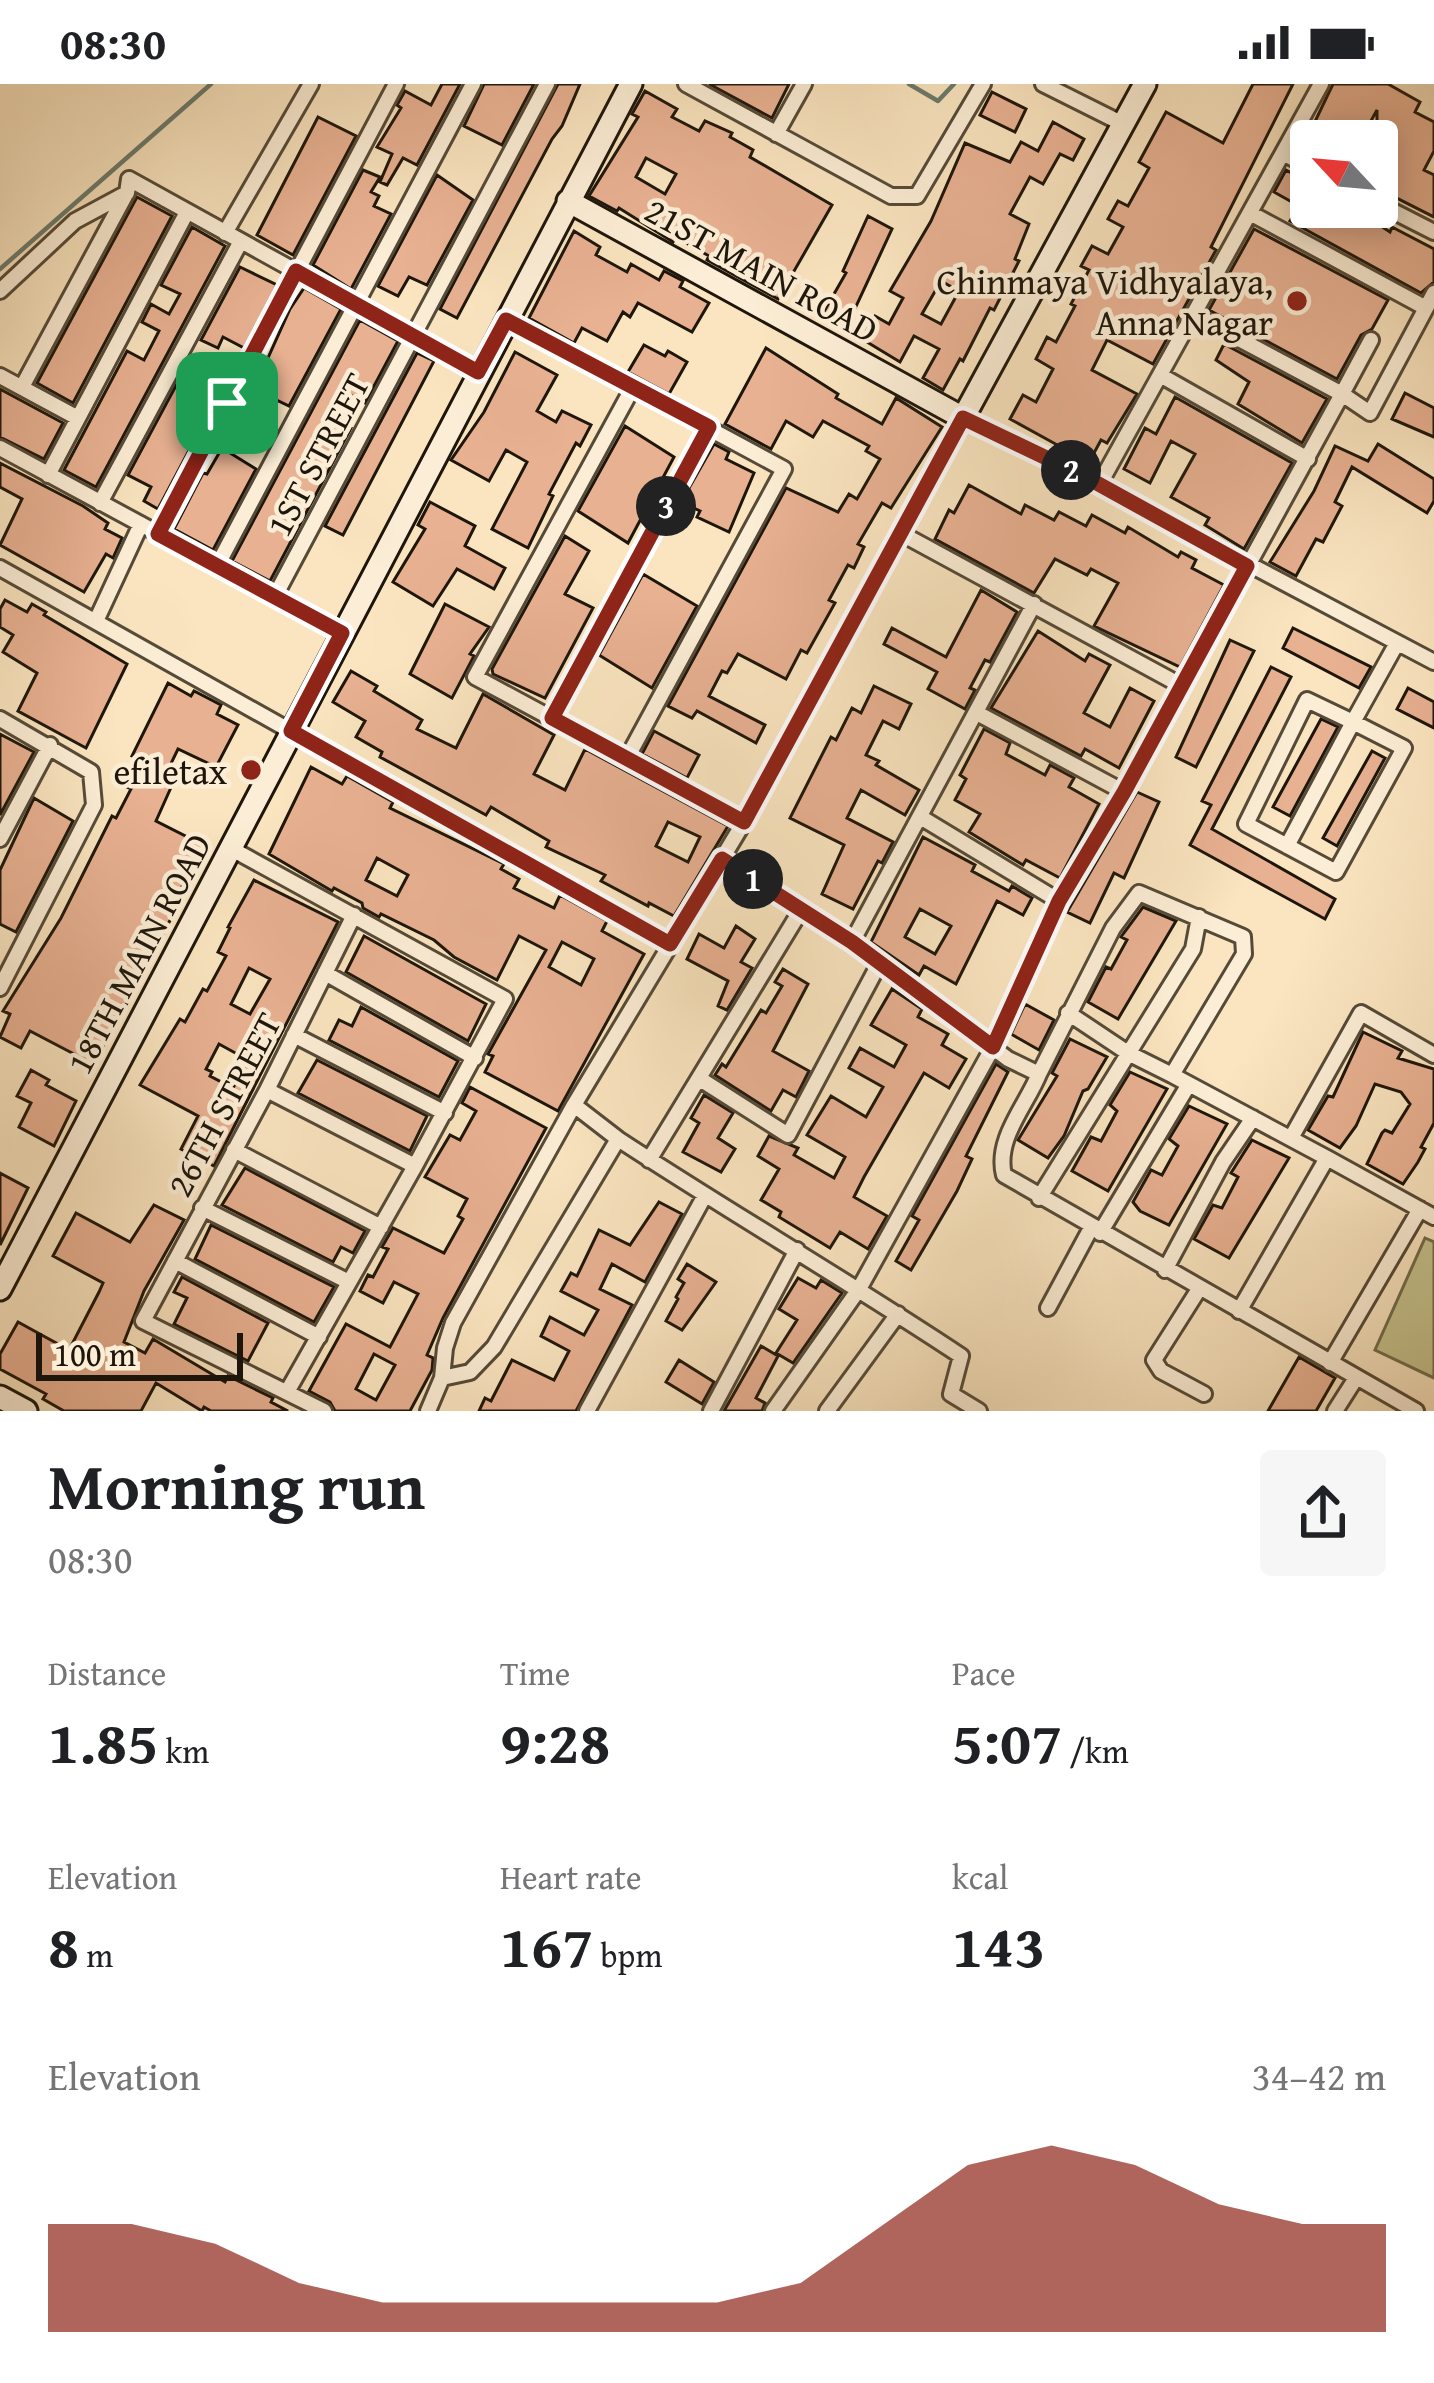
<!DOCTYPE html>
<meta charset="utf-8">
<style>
body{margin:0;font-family:"Gentium Book Plus",serif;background:#f6f6f6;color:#202124;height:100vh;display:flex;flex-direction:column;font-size:45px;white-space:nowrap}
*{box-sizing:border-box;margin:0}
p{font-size:39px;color:#757577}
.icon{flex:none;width:66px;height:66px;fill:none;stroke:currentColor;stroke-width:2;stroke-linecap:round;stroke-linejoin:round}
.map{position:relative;height:1327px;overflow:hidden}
.sheet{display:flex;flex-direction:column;background:#fff;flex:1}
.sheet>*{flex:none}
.needle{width:78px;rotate:296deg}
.buttons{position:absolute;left:1290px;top:36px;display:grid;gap:24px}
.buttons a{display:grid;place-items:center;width:108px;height:108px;border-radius:12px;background:#fff;box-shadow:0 6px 30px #0003;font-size:60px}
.scale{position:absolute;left:36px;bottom:30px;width:207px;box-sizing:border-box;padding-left:12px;border:6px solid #1e160b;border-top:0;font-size:33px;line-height:42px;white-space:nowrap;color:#1e160b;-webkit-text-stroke:9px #fceed6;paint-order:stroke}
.pin{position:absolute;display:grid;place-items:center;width:102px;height:102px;color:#fff;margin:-51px;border-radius:24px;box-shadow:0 6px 18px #0006}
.km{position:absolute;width:60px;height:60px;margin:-30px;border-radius:50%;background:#222;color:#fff;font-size:33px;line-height:60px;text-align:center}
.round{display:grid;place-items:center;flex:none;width:126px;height:126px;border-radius:12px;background:#f6f6f6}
.head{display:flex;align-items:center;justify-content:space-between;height:204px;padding:0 48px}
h1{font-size:66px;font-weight:700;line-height:90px}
.figures{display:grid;grid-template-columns:repeat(3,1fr);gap:18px;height:204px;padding:12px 48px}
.figures div{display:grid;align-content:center}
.figures b{font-size:60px;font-weight:700}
.figures small{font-size:33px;font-weight:400}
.figures p{font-size:33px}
.chart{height:336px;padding:24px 48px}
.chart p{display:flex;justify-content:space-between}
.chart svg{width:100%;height:216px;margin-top:12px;fill:#8f2418;opacity:.7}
.status{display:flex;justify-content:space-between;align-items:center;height:84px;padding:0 60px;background:#fff;direction:ltr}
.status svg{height:33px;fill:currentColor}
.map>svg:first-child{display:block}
</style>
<div class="status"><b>08:30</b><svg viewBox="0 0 49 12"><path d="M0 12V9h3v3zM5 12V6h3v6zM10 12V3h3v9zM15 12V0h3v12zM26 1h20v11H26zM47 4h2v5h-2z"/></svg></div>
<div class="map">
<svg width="1434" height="1327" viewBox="0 0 1434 1327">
<rect width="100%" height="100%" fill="#fae5c0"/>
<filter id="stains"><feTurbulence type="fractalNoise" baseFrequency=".00167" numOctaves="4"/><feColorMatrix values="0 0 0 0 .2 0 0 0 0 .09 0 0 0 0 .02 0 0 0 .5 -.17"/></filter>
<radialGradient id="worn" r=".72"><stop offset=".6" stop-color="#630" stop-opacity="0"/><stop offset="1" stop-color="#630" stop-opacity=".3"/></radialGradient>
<!-- green -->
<path fill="#c5c28d" stroke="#726c4c" stroke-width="3" d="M1425 1154 1434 1158V1294L1375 1266Z"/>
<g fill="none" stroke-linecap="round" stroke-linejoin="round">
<!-- stream -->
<path stroke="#6b7b6d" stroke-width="4.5" d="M909 0 938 17 954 0
M0 185 211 0"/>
</g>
<!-- building -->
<path fill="#e8b192" stroke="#1e160b" stroke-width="3" fill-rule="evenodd" d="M442 0H460L417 81 403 74 387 101 380 98 392 70 377 63 401 24 397 21 405 7 431 21Z
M484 0H534L502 61 464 42Z
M558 0H580L562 42 552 55 457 234 440 225Z
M709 0H789L772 34Z
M1253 0H1293L1213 159 1211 163 1216 166 1153 280 1107 256 1092 286 1137 310 1107 359 1101 356 1087 382 1059 367 1061 363 1010 335 1023 311 1036 318 1053 285 1036 275 1047 253 1056 258 1075 222 1071 220 1089 186 1081 182 1092 162 1108 170 1123 143 1108 135 1118 117 1128 122 1149 84 1139 78 1166 28 1223 59Z
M1333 0H1388L1420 18 1415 28 1434 38V67L1424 86 1434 91V133L1377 104V26L1360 57H1318L1308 52Z
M645 7 677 25 672 33 699 47 705 37 732 49 730 53 753 66 750 73 832 121 778 215 707 176 709 172 676 153 673 158 619 124 617 127 589 112 638 33 632 30ZM646 74 676 90 665 110 636 93Z
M992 8 1026 25 1015 48 980 31Z
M318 33 356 52 293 171 257 151Z
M1053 38 1084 55 1073 76 1060 70 1043 100 1030 93 1010 130 1029 140 1015 175 1019 177 994 226 990 224 963 277 960 275 943 306 923 294 939 265 914 252 900 278 862 255 875 232 889 240 903 214 890 207 931 137 965 59 1010 78 1021 58 1038 67ZM941 197 959 207 941 240 922 230Z
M363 86 380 93 371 108 379 112 374 122 391 130 351 205 313 181Z
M1286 86 1311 100V123H1352L1390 148 1392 143 1434 165V198L1421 209 1290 137 1299 122 1274 108Z
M437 91 473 116 427 201 409 193 398 212 378 202Z
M137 113 172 132 73 319 37 299Z
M868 132 892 145 846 244 822 231 846 189 843 187Z
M192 143 225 162 96 403 64 386 127 267 144 276 159 247 142 238 151 220 169 230 180 210 161 201Z
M1254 145 1388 216 1372 245 1361 251 1337 295 1209 226Z
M574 147 600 163 596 171 627 188 631 180 659 196 664 187 683 197 680 203 709 219 692 248 638 219 630 233 623 228 607 257 582 244 574 259 529 234Z
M240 183 277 201 244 264 223 253 218 264 201 256Z
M304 204 341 225 289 322 254 305 290 225Z
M360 236 398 257 365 319 347 309 334 335 351 344 270 497 232 477Z
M1224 260 1327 315 1302 359 1238 320 1249 298 1216 276Z
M644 261 665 272 668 267 687 278 669 310 628 288Z
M766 264 838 310 836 314 882 340 896 314 942 343 891 424 882 419 858 460 864 463 854 484 848 481 829 516 835 519 807 569 801 566 786 595 738 570 727 589 722 587 709 612 765 641 756 659 697 627 692 634 668 622 786 404 838 428 849 410 857 415 880 375 866 367 869 362 823 337 813 353 786 337 771 365 725 340Z
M515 268 557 291 537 327 556 338 562 327 591 341 580 362 576 359 549 410 553 412 528 464 492 445 527 378 506 366 489 397 451 376 484 328Z
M417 269 434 277 343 451 325 442Z
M187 281 221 299 211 325 158 425 144 417 151 403 128 391Z
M0 305 63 339 44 375 0 353Z
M1405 309 1434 324V353L1392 335Z
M1175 313 1292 379 1244 465 1205 441 1209 434 1171 413 1195 370 1171 357 1150 399 1124 385 1145 344 1156 350Z
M625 342 674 373 628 459 578 427Z
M714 360 729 368 726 375 754 389 729 448 697 433 700 427 681 418Z
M1378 360 1434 395V417L1427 429 1352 383 1335 418 1342 422 1323 458 1316 455 1296 492 1270 478 1314 407 1335 362 1368 377Z
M222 364 256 385 213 466 174 445 203 389 207 390Z
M0 379 83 422 108 439 105 445 122 454 113 474 106 470 84 508 0 461 22 415 0 403Z
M969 401 1021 430 1025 421 1054 436 1059 428 1086 442 1092 431 1125 449 1128 443 1178 473 1181 468 1196 476 1192 484 1224 501 1180 583 1094 542 1118 499 1091 485 1087 491 1055 475 1034 509 935 455 949 426 954 429Z
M430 418 475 442 465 462 505 484 494 505 457 485 433 522 393 498 425 445 418 441Z
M565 452 589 467 565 510 593 524 545 614 493 590 492 585Z
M643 490 697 522 652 604 599 571Z
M981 506 1017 528 990 578 985 576 970 604 975 606 965 625 928 605 937 588 884 560 892 544 946 573Z
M5 516 27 528 32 520 46 528 44 531 127 580 86 664 18 627 37 589 3 568 13 551 0 543V525Z
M445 520 489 543 470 570 474 572 452 614 410 590Z
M1293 544 1371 583 1359 604 1283 564Z
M1038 547 1085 577 1089 570 1110 581 1084 629 1110 643 1130 604 1154 617 1119 684 1085 665 1081 672 991 624Z
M1230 556 1254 567 1196 683 1176 673Z
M1271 583 1291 593 1212 745 1335 815 1325 835 1190 761 1211 721 1202 717Z
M351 587 377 602 374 607 422 636 417 645 456 664 483 610 554 651 534 690 565 706 585 665 728 742 674 832 649 819 648 822 601 797 605 791 546 763 549 757 491 723 486 731 380 673 382 668 356 653 365 637 333 618ZM668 738 700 753 688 778 656 762Z
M168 599 191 612 194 607 221 621 217 630 238 641 216 683 178 665 164 694 173 699 156 737 209 764 198 786 192 783 173 820 177 823 125 923 122 921 95 981 30 947 21 964 0 953 10 930 3 927 61 834 112 732 116 734 131 705 127 703 141 676 132 672Z
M874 602 911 620 899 645 883 637 866 671 879 677 876 681 919 706 905 731 861 706 847 734 893 758 882 779 878 777 853 825 822 810 844 761 790 734 831 653 836 656 852 624 861 629Z
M1408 604 1434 618V644L1397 625Z
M1321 635 1338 643 1290 732 1273 723Z
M984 645 1010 659 1006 670 1045 691 1050 681 1074 694 1069 703 1099 720 1060 794 1026 776 1023 781 969 748 980 730 955 716 966 695 960 691Z
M654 647 699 671 687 694 642 670Z
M0 650 34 668 0 731Z
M1372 667 1385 674 1337 762 1323 754Z
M311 683 342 700 347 692 393 718 390 724 504 780 501 785 519 795 514 804 554 824 560 811 607 837 602 847 644 870 558 1027 485 988 493 972 488 970 546 866 519 852 497 896 454 873 434 856 381 830 379 833 363 824 362 819 334 804 332 807 269 770ZM377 774 408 791 397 812 366 796ZM562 858 594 875 581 901 549 883Z
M1137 708 1159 718 1124 794 1114 789 1090 839 1067 828Z
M34 714 73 737 16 848 0 840V786Z
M923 753 975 781 972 787 1009 807 1012 802 1032 814 1023 831 997 817 956 900 924 882 919 891 871 858ZM920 825 951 842 935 870 905 853Z
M254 796 338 838 214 1082 181 1065 198 1032 140 1001 180 935 185 938 203 905 207 907 226 872 218 868 230 844 228 843ZM249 884 270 895 250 930 231 920ZM219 960 248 976 233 1004 210 992 212 988 206 985Z
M1143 823 1176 837 1118 935 1088 918 1106 883 1111 885 1127 856 1121 853 1123 850Z
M736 842 755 855 741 878 752 884 727 926 718 922 728 897 687 875 699 850 724 864Z
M364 852 486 920 468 957 346 888Z
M783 885 808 900 773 967 809 987 796 1013 783 1006 771 1027 715 991 722 980 726 983 761 926 766 929 782 902 775 898Z
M892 905 922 925 918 933 948 950 942 961 966 975 949 1004 924 989 864 1093 854 1113 887 1132 868 1165 840 1148 830 1164 779 1133 781 1128 761 1116 779 1085 758 1072 769 1052 798 1064 794 1071 834 1094 845 1073 807 1051 831 1012 866 1033 883 1003 849 984 860 964 894 983 906 961 871 941Z
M1025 920 1054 936 1039 966 1011 950Z
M361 923 458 977 439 1013 329 956 339 936 352 942Z
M1363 948 1402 967 1398 974 1434 985V1039L1421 1063 1425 1065 1418 1078 1403 1100 1367 1080 1382 1049 1385 1046 1392 1049 1410 1020 1401 1008 1375 1000 1356 1042 1340 1064 1308 1046 1328 1012 1333 1013Z
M1070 955 1107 973 1088 1005 1083 1007 1064 1052 1048 1074 1018 1056 1057 992 1052 989Z
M317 976 427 1032 410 1067 298 1009Z
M996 980 1008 988 966 1072 972 1075 957 1107 911 1186 896 1177 919 1136 912 1132Z
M31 986 49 996 46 1001 76 1017 54 1062 19 1043 31 1019 17 1012Z
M1130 988 1167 1005 1108 1107 1072 1087 1091 1053 1101 1057 1117 1027 1110 1021Z
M470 1003 546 1044 443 1234 427 1271 433 1274 432 1286 410 1327H335L330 1318 309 1307 346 1240 390 1263 418 1210 394 1198 383 1219 360 1207 368 1191 373 1193 388 1165 382 1163 393 1144 444 1169 463 1135 458 1132 467 1115 425 1093 450 1051 460 1056 476 1027 462 1019ZM374 1270 395 1281 376 1316 356 1305Z
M704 1011 733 1029 718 1054 735 1065 721 1088 683 1068 699 1039 691 1034Z
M1189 1022 1227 1040 1169 1141 1140 1127 1133 1118 1151 1086 1162 1091 1178 1062 1169 1055Z
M1252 1056 1289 1074 1229 1174 1194 1155 1213 1121 1222 1124 1238 1093 1231 1089Z
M245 1084 365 1147 353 1169 341 1163 333 1178 222 1121Z
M0 1089 28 1104 0 1161Z
M659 1118 682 1130 645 1198 612 1180 600 1205 632 1221 576 1327H479L485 1314 491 1317 512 1276 554 1296 569 1267 541 1252 550 1233 584 1251 598 1226 561 1207 571 1189 577 1192 599 1146 630 1161Z
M154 1121 184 1136 144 1207 124 1258 145 1269 153 1255 225 1298 228 1292 273 1314 271 1318 288 1327H211L204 1323 202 1327 156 1299 141 1327H64L43 1315 46 1310 0 1285V1270L18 1238 69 1266 99 1208 103 1199 53 1172 76 1129 130 1158Z
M211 1141 334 1203 314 1238 195 1175Z
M687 1180 716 1198 682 1246 666 1237 678 1215 676 1213 684 1199 678 1195Z
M182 1193 268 1239 248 1277 174 1240 187 1214 174 1208Z
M798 1194 816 1204 821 1196 842 1209 793 1279 776 1269 797 1236 779 1225Z
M761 1262 778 1272 756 1314 765 1319 762 1327H724Z
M1299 1273 1335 1294 1316 1327H1268Z
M679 1276 714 1298 702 1320 666 1298Z"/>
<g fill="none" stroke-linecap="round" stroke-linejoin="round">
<defs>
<path id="street" d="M686 0 891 112H917L983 0
M1043 0 1123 40
M776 50 804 0
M1283 69 1311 84
M1377 119 1434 148
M1250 129 1426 224
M225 149 311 0
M0 207 75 137 127 109 129 95 478 288
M1194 231 1342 310 1371 256
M506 235 784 385 626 676
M1160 291 1308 375
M0 292 76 333
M22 303 125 112
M633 303 475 593 744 738
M0 364 342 549
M48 391 187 128
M1099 401 1321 0
M100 419 241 157
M158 450 396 0
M902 450 1182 602
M217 482 473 0
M0 484 670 860
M274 514 547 0
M96 537 141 440
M977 629 1124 708
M552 634 709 343
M0 635 91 688 94 721 0 904
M922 734 1059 817
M0 755 50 661
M1287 762 1353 638 1404 664 1336 788 1246 740 1307 616 1353 638 1397 559
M230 764 505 915 415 1082 287 1308
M722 775 852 858 1008 975 1039 990C1026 1022 995 1055 1004 1091L1416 1327
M852 858 1034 520
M325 889 475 974
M1068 929 1128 969 1172 991
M294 951 445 1029
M1039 990 1113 844 1139 809 1243 853 1244 870 1172 991 1327 1074
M700 995 788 1051 880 878
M267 1006 415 1082
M1291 1054 1361 929 1434 971
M618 1055C731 1129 848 1197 961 1272L951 1310 979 1327
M234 1066 381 1143
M649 1076 801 826
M1039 1114 1193 865 1199 833
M202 1124 349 1198
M1100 1149 1189 1000
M175 1177 319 1253
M1165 1186 1223 1078 1253 1034
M1199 1205 1154 1276 1161 1287 1204 1310
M1048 1224 1091 1144
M1239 1227 1327 1074 1434 1133
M1330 1279 1420 1125
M442 1294 445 1264 453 1239 574 1021
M324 1327 143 1237 267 1006 354 831
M428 1327 442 1294 470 1288 494 1263 618 1055 574 1021 744 738 963 334 1084 393 1434 578
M587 1327 704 1113
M711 1327 797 1166
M773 1327 859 1205 993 963 1059 817 1124 708 1342 310 1370 329 1434 209
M827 1327 898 1230
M1335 1327 1356 1294"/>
<path id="secondary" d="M568 117 963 334 1145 0
M0 1205 631 0
M0 1313 26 1327"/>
</defs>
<!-- street casing -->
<use href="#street" stroke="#554a38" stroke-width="20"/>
<!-- secondary casing -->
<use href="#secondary" stroke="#1e160b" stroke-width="27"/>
<!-- street -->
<use href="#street" stroke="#fceed6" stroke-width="14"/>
<!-- secondary -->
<use href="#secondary" stroke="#fceed6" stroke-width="21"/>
</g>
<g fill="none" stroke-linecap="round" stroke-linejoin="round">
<defs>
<path id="route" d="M296 187 478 288 506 236 709 343 552 634 744 738 963 334 1084 392 1247 482 1124 708 1059 817 993 963 852 858 722 775 670 860 291 647 342 549 158 450Z"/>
</defs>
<!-- route casing -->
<use href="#route" stroke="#fff" stroke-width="24"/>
<!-- route -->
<use href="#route" stroke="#8f2418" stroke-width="15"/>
</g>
<!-- markers -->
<g fill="#8f2418" stroke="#fceed6" stroke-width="4.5">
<circle cx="1297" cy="217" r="12"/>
<circle cx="251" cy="686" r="12"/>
</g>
<g text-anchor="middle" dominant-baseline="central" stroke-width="9" stroke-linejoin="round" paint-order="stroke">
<!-- street labels -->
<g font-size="36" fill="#1e160b" stroke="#fceed6">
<text transform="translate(762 185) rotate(29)">21ST MAIN ROAD</text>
<text transform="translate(317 370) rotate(-62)">1ST STREET</text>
<text transform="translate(138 869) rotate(-62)">18TH MAIN ROAD</text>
<text transform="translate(223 1020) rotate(-62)">26TH STREET</text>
</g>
<!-- poi labels -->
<g font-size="36" fill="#1e160b" stroke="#fceed6" text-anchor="end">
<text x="1273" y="196">Chinmaya Vidhyalaya,<tspan x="1273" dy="41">Anna Nagar</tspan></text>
<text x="227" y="686">efiletax</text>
</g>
</g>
<rect width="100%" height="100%" filter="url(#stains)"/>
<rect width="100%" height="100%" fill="url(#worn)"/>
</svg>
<div class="buttons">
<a><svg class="needle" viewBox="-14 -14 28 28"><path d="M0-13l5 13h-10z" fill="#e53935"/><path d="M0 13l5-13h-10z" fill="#757577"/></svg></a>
</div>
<div class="scale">100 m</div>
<div class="pin" style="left:227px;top:319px;background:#1e9e55"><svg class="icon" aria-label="arrive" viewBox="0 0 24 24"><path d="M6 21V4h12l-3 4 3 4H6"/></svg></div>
<b class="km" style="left:753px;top:795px">1</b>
<b class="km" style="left:1071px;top:386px">2</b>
<b class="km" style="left:666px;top:422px">3</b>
</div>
<section class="sheet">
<div class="head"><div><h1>Morning run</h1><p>08:30</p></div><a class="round"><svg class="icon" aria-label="share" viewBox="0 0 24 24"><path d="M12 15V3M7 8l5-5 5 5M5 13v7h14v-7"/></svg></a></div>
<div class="figures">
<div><p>Distance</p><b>1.85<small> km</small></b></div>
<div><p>Time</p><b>9:28</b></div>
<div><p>Pace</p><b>5:07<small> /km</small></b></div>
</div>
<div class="figures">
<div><p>Elevation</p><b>8<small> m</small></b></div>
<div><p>Heart rate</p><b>167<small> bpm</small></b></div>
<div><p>kcal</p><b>143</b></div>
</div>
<div class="chart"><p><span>Elevation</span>34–42 m</p>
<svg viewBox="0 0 160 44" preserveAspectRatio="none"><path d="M0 44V22L10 22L20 26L30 34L40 38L50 38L60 38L70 38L80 38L90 34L100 22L110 10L120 6L130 10L140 18L150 22L160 22V44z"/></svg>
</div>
</section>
